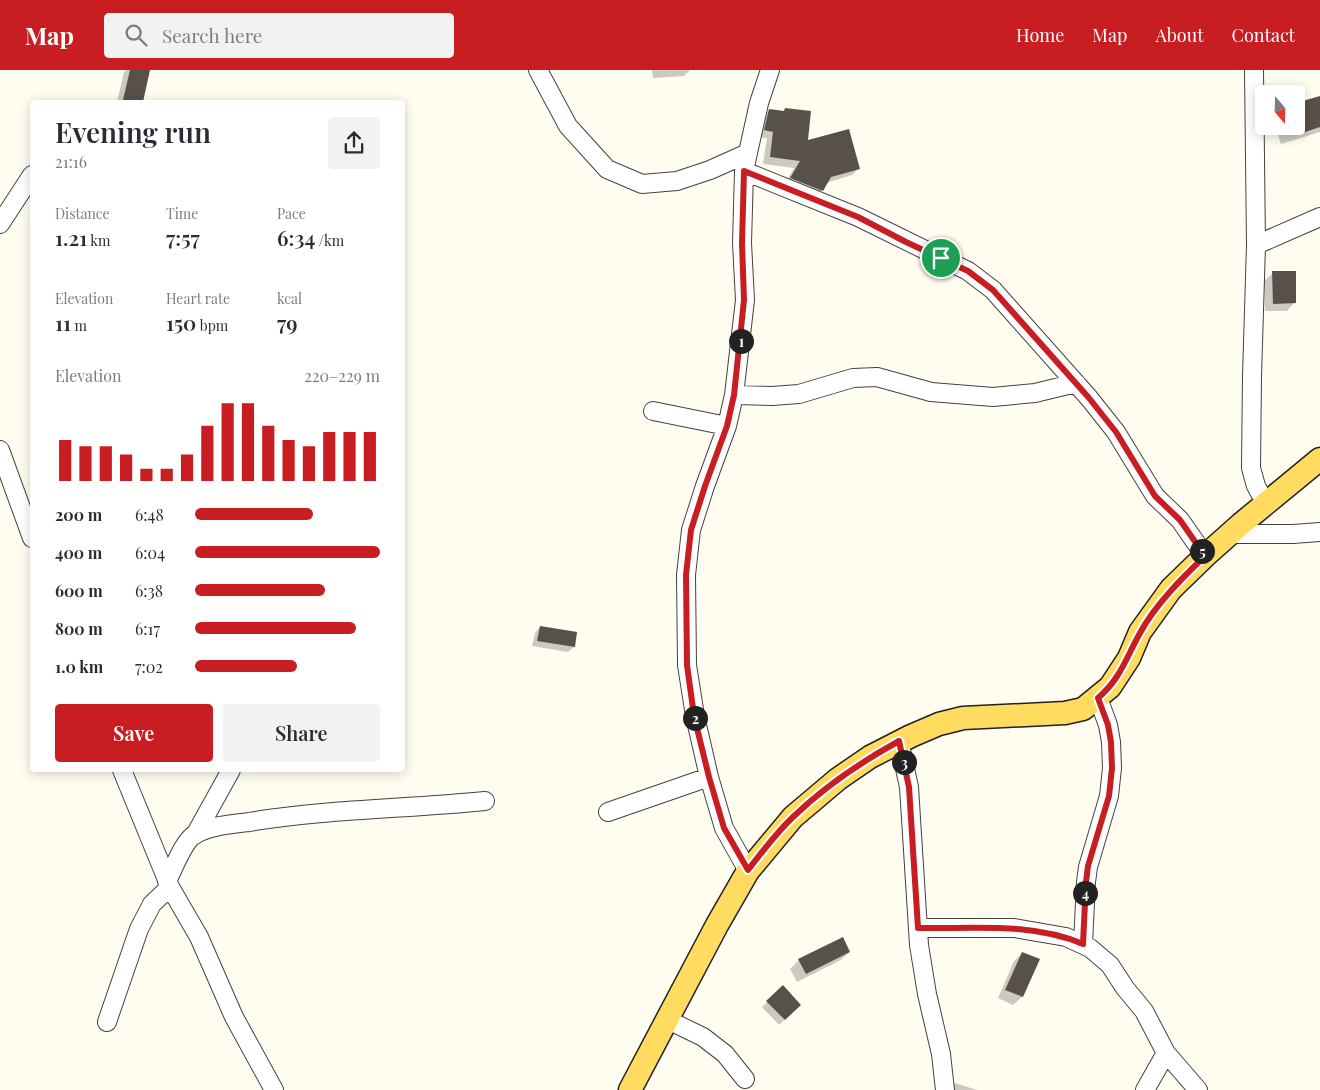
<!DOCTYPE html>
<meta charset="utf-8">
<style>
body{margin:0;font-family:"Playfair Display",serif;background:#f2f2f3;color:#2b2b33;height:100vh;display:flex;flex-direction:column;font-size:19px;white-space:nowrap}
*{box-sizing:border-box;margin:0}
p{font-size:16px;color:#7c7c81}
.icon{flex:none;width:28px;height:28px;fill:none;stroke:currentColor;stroke-width:2;stroke-linecap:round;stroke-linejoin:round}
.map{position:relative;flex:1;overflow:hidden}
.details{position:absolute;left:30px;top:30px;width:375px;height:672px;display:flex;flex-direction:column;background:#fff;border-radius:5px;box-shadow:0 2px 12px #0003}
.details>*{flex:none}
.needle{width:32px;rotate:161deg}
.controls{position:absolute;left:1255px;top:15px;display:grid;gap:10px}
.controls a{display:grid;place-items:center;width:50px;height:50px;border-radius:5px;background:#fff;box-shadow:0 2px 12px #0003;font-size:25px}
.pin{position:absolute;display:grid;place-items:center;width:42px;height:42px;color:#fff;margin:-21px;border:2px solid #fff;border-radius:50%;box-shadow:0 1px 5px #0007}
.km{position:absolute;width:25px;height:25px;margin:-12px;border-radius:50%;background:#222;color:#fff;font-size:14px;line-height:25px;text-align:center}
.round{display:grid;place-items:center;flex:none;width:52px;height:52px;border-radius:5px;background:#f2f2f3}
.headline{display:flex;align-items:center;justify-content:space-between;height:85px;padding:0 25px}
h1{font-size:28px;font-weight:600;line-height:38px}
.metrics{display:grid;grid-template-columns:repeat(3,1fr);gap:8px;height:85px;padding:5px 25px}
.metrics div{display:grid;align-content:center}
.metrics b{font-size:21px;font-weight:600}
.metrics small{font-size:14px;font-weight:400}
.metrics p{font-size:14px}
.chart{height:140px;padding:10px 25px}
.chart p{display:flex;justify-content:space-between}
.chart svg{width:100%;height:90px;margin-top:5px;stroke:#c81d21;stroke-width:6}
.cta{display:flex;gap:10px;margin-top:auto;padding:10px 25px}
.cta a{flex:1;height:58px;border-radius:5px;background:#c81d21;color:#fff;font-size:20px;font-weight:600;line-height:58px;text-align:center}
.cta a+a{background:#f2f2f3;color:#2b2b33}
ul{padding:0 25px;list-style:none;font-size:16px}
li{display:grid;grid-template-columns:80px 60px 1fr;align-items:center;height:38px}
li i{height:12px;border-radius:6px;background:#c81d21}
header{display:flex;align-items:center;gap:30px;box-sizing:border-box;height:70px;padding:0 25px;background:#c81d21;color:#fff}
header strong{font-size:24px}
nav{display:flex;gap:28px;margin-inline-start:auto;font-size:18px}
.search{width:350px;height:45px;background:#f2f2f3;display:flex;align-items:center;gap:12px;box-sizing:border-box;padding:0 18px;border-radius:5px;color:#7c7c81;font-size:19px}
.map>svg:first-child{display:block}
</style>
<header>
<strong>Map</strong>
<div class="search"><svg class="icon" aria-label="search" viewBox="0 0 24 24"><circle cx="10" cy="10" r="6"/><path d="M15 15l6 6"/></svg>Search here</div>
<nav><a>Home</a><a>Map</a><a>About</a><a>Contact</a></nav>
</header>
<div class="map">
<svg width="1320" height="1020" viewBox="0 0 1320 1020">
<rect width="100%" height="100%" fill="#fffcf0"/>
<!-- shadow -->
<path fill="#0003" d="M126 0H149L142 32H117L124 2Z
M652 0H690L684 6 653 8Z
M1320 27V62L1281 74 1275 56H1296Z
M769 40 782 42 785 40 806 72 859 98 852 105 826 113 822 120 815 128 784 115 794 98 763 94 767 68 758 67 762 48Z
M1273 203 1295 232 1287 241H1265L1264 211Z
M540 557 574 577 568 582 532 576 535 563Z
M849 882 841 890 797 912 790 899 799 890Z
M1022 883 1038 890 1022 927 1013 935 998 928 1014 891Z
M783 917 800 935 779 955 762 937Z
M955 1013 977 1020H950Z"/>
<!-- building -->
<path fill="#58504a" d="M130 0H150L143 32 123 30Z
M1320 26V57L1296 65V33Z
M785 38 811 41 808 70 849 59 860 99 831 107 823 121 790 108 800 91 770 87 773 62 764 60 769 39 784 41Z
M1272 201H1296V233L1273 234Z
M540 556 577 562 575 577 537 571Z
M843 867 850 882 806 904 798 889Z
M1022 882 1040 889 1023 927 1005 920Z
M783 915 801 935 785 950 766 931Z"/>
<g fill="none" stroke-linecap="round" stroke-linejoin="round">
<defs>
<path id="minor" d="M538 0 568 56 607 99 642 114 677 111 710 100 748 83
M1254 0 1256 175 1252 306 1251 398 1256 416 1266 434
M744 101 858 147 968 201 993 220 1089 328 1116 362 1155 426 1180 450 1205 486
M0 154 32 105
M1256 175 1320 147
M734 325 772 326 799 324 853 308 877 307 931 322 993 327 1035 323 1076 313
M653 341 727 356
M0 380 32 468
M1229 464H1293L1320 462
M899 671 909 717 919 875 927 924 941 984 945 1020
M122 700 170 817 199 867 234 947 274 1020
M608 742 709 707
M195 765 231 700
M748 801 724 758 709 707 695 646 687 595 686 505 691 460 705 416 727 356 734 325 745 230 742 173 744 101 759 33 770 0
M167 811C173 800 183 772 194 765 209 756 231 754 249 752 327 739 406 739 485 731
M918 858H1014L1066 867 1090 878 1110 895 1125 918 1144 941 1166 983 1198 1020
M1083 874 1086 812 1088 797 1109 726 1112 698 1111 672 1108 655 1098 628
M666 949 703 967 725 984 745 1009
M107 952 139 859 152 834 170 817
M1145 1020 1166 983"/>
<path id="major" d="M630 1020 717 855 748 801 793 747 838 709 870 687 911 666 939 654 963 648 1065 643 1083 639 1110 617 1129 588 1140 562 1171 519 1205 486 1241 454 1320 389"/>
</defs>
<!-- minor casing -->
<use href="#minor" stroke="#424242" stroke-width="20"/>
<!-- major casing -->
<use href="#major" stroke="#202020" stroke-width="25"/>
<!-- minor -->
<use href="#minor" stroke="#fff" stroke-width="18"/>
<!-- major -->
<use href="#major" stroke="#ffdc60" stroke-width="22"/>
</g>
<g fill="none" stroke-linecap="round" stroke-linejoin="round">
<defs>
<path id="route" d="M744 101 858 147 906 172 968 201 993 220 1089 328 1116 362 1155 426 1180 450 1205 486C1182 508 1155 535 1140 563 1126 588 1121 608 1098 628L1108 655 1111 672 1112 698 1109 726 1088 796 1086 812 1083 874C1032 852 973 859 918 858L909 717 899 671C861 692 824 717 793 747 776 763 762 782 748 800L724 758 709 707 694 646 687 595 686 505 691 460 705 416 727 356 734 325 744 230 742 173Z"/>
</defs>
<!-- route casing -->
<use href="#route" stroke="#fff" stroke-width="10"/>
<!-- route -->
<use href="#route" stroke="#c81d21" stroke-width="6"/>
</g>
</svg>
<div class="controls">
<a><svg class="needle" viewBox="-14 -14 28 28"><path d="M0-13l5 13h-10z" fill="#e53935"/><path d="M0 13l5-13h-10z" fill="#7c7c81"/></svg></a>
</div>
<div class="pin" style="left:941px;top:188px;background:#1e9e55"><svg class="icon" aria-label="arrive" viewBox="0 0 24 24"><path d="M6 21V4h12l-3 4 3 4H6"/></svg></div>
<b class="km" style="left:741px;top:271px">1</b>
<b class="km" style="left:695px;top:648px">2</b>
<b class="km" style="left:904px;top:692px">3</b>
<b class="km" style="left:1085px;top:823px">4</b>
<b class="km" style="left:1202px;top:481px">5</b>
<section class="details">
<div class="headline"><div><h1>Evening run</h1><p>21:16</p></div><a class="round"><svg class="icon" aria-label="share" viewBox="0 0 24 24"><path d="M12 15V3M7 8l5-5 5 5M5 13v7h14v-7"/></svg></a></div>
<div class="metrics">
<div><p>Distance</p><b>1.21<small> km</small></b></div>
<div><p>Time</p><b>7:57</b></div>
<div><p>Pace</p><b>6:34<small> /km</small></b></div>
</div>
<div class="metrics">
<div><p>Elevation</p><b>11<small> m</small></b></div>
<div><p>Heart rate</p><b>150<small> bpm</small></b></div>
<div><p>kcal</p><b>79</b></div>
</div>
<div class="chart"><p><span>Elevation</span>220–229 m</p>
<svg viewBox="0 0 160 44" preserveAspectRatio="none"><path d="M5 44V24M15 44V27M25 44V27M35 44V31M45 44V38M55 44V38M65 44V31M75 44V17M85 44V6M95 44V6M105 44V17M115 44V24M125 44V27M135 44V20M145 44V20M155 44V20"/></svg>
</div>
<ul>
<li><b>200 m</b>6:48<i style="width:64%"></i></li>
<li><b>400 m</b>6:04<i style="width:100%"></i></li>
<li><b>600 m</b>6:38<i style="width:70%"></i></li>
<li><b>800 m</b>6:17<i style="width:87%"></i></li>
<li><b>1.0 km</b>7:02<i style="width:55%"></i></li>
</ul>
<div class="cta"><a>Save</a><a>Share</a></div>
</section>
</div>
